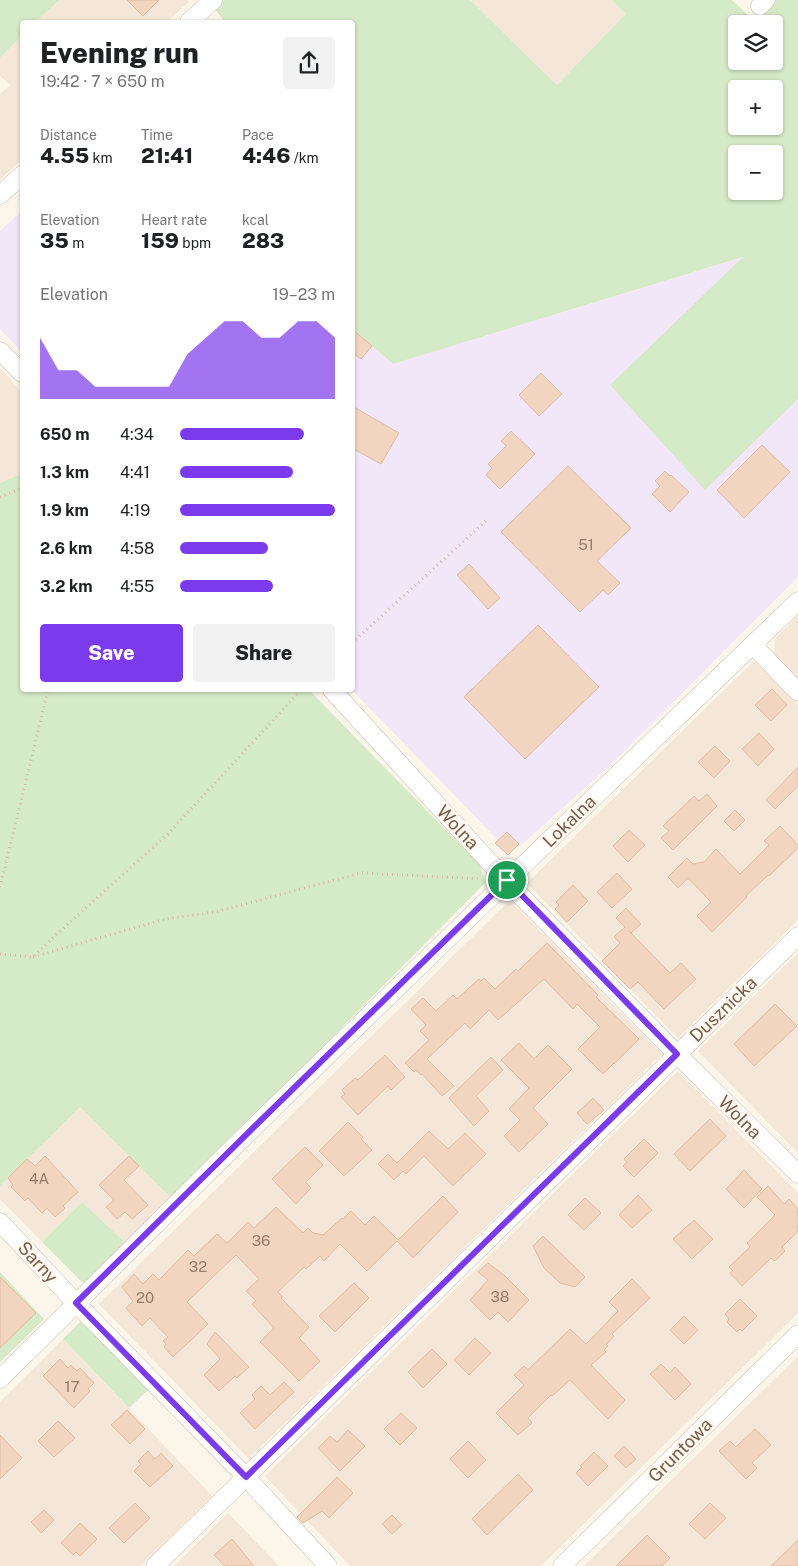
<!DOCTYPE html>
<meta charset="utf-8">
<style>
body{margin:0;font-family:"Public Sans",sans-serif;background:#f2f2f2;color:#202124;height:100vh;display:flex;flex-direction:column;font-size:19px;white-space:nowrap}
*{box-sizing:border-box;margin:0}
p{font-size:16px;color:#757577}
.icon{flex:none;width:28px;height:28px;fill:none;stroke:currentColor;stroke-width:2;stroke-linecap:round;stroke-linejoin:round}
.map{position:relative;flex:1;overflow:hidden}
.panel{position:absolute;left:20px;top:20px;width:335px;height:672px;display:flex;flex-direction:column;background:#fff;border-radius:5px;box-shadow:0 1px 4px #0004}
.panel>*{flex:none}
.tools{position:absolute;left:728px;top:15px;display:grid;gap:10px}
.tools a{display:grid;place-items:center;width:55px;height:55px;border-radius:5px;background:#fff;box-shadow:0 1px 4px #0004;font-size:25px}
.pin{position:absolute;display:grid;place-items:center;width:42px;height:42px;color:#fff;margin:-21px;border:2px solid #fff;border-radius:50%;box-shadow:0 1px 5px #0007}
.round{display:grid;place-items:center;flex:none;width:52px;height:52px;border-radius:5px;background:#f2f2f2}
.headline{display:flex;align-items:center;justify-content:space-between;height:85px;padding:0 20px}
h1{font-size:28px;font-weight:800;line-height:38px}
.figures{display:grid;grid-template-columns:repeat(3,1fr);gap:8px;height:85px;padding:5px 20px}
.figures div{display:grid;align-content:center}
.figures b{font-size:21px;font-weight:800}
.figures small{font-size:14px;font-weight:400}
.figures p{font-size:14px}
.chart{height:140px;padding:10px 20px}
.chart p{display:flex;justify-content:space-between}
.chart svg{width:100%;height:90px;margin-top:5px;fill:#7c3aed;opacity:.7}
.cta{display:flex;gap:10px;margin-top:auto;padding:10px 20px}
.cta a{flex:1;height:58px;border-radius:5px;background:#7c3aed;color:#fff;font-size:20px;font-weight:800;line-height:58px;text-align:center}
.cta a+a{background:#f2f2f2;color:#202124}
ul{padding:0 20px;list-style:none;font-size:16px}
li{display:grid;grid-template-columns:80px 60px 1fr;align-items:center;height:38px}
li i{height:12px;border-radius:6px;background:#7c3aed}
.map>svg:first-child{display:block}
</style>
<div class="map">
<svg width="798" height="1566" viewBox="0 0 798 1566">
<rect width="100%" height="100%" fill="#fcf5e9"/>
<!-- residential -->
<path fill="#f4e7d8" d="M59 0H187L189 2 167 22H36Z
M470 0H612L627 14 557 85Z
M22 36V159L0 180V94L10 85 0 76V58Z
M0 368 22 393V473L0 483Z
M798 616V680L774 656 775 638Z
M754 661 798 705V920L678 1038 527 883Z
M510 900 662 1054 249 1459 99 1304Z
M798 953V1153L698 1051Z
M678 1071 798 1193V1313L541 1566H350L265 1476Z
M80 1107 172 1199 127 1244 82 1202 42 1242 0 1199V1186Z
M63 1339 212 1496 141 1566H0V1402Z
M798 1356V1566H584Z
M228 1513 279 1566H174Z"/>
<!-- education -->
<path fill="#f2e6f9" d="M22 211V352L0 329V231Z
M744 257 705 490 798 399V577L607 768 520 846 507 832 498 840 352 690 353 329 393 364Z"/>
<!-- green -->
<path fill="#d5eac7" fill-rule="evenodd" d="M0 0H59L36 22H22V36L0 58Z
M208 0H470L557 85 626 14 612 0H732L752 19 772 0H798V399L705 490 610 385 743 257 393 364 353 329 352 22H223L224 21ZM736 24H774V61H736ZM736 89H774V126H736ZM736 154H774V191H736Z
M22 473V690H309L480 865 485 883 172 1199 80 1107 0 1186V483Z
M82 1202 127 1244 85 1285 42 1242Z
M0 1272 44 1319 0 1362Z
M81 1321 149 1389 129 1408 63 1339Z"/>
<!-- building -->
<path fill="#f1d5c1" stroke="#e3bca2" d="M127 0H159L143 16Z
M352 329 372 346 361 359 352 352Z
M541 373 562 394 539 416 519 395Z
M352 406 399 433 381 464 352 448Z
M511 431 535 454 500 489 486 475 492 468 488 464 506 446 501 441Z
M762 445 790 472 744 518 717 490Z
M568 466 631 528 597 561 620 583 608 595 603 590 580 612 501 532Z
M665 471 670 476 671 475 689 492 670 512 652 494 660 486 655 481Z
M469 564 500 598 488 609 457 575Z
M538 625 599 687 525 759 464 697Z
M772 689 787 705 771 721 755 705Z
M759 733 774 749 758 766 742 749Z
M715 746 730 761 714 778 698 762Z
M798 767V786L775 809 766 800Z
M707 794 717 806 673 850 661 838 669 831 663 826 694 796 699 801Z
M735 810 745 820 734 831 724 821Z
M780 826 798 845V848L769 876 768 875 746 896 747 897 712 932 697 916 711 902 688 878 678 888 668 877 687 858 693 864 704 862 716 849 740 874 769 845 764 841Z
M629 830 645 845 628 862 613 846Z
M507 832 519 844 508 855 495 843Z
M617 873 632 889 612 908 597 892Z
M573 885 588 901 567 922 555 909 559 905 556 902Z
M626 908 641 924 631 933 628 930 670 973 681 963 696 979 664 1009 638 982 630 989 602 961 620 943 614 937 625 927 616 918Z
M547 943 598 995 596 997 639 1039 614 1064V1063L603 1074 578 1049 600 1027 577 1004 573 1009 544 979 498 1020 489 1010 470 1029 465 1023 427 1059 454 1086 442 1096 422 1074 421 1075 416 1070 414 1072 405 1063 429 1040 420 1031 426 1025 411 1009 423 998 436 1011 453 995 457 999 479 979 481 981 484 978 495 989 516 969 518 971Z
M775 1004 797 1026 754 1066 734 1044Z
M519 1043 534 1059 548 1045 572 1069 533 1108 548 1124 519 1152 504 1136 520 1120 509 1109 529 1088 501 1060Z
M385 1055 405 1077 391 1090 388 1086 358 1115 341 1097 345 1094 342 1090 355 1078 358 1080Z
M491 1057 503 1070 476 1096 489 1111 474 1126 449 1098Z
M593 1098 604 1110 587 1124 577 1113Z
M710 1119 726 1136 690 1171 674 1154Z
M348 1122 363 1137 361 1139 372 1150 344 1176 319 1151Z
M429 1131 448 1149 465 1133 486 1154 453 1186 424 1156 406 1174 403 1171 394 1180 378 1164 388 1154 397 1163Z
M644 1139 658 1153 634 1177 623 1166 627 1162 624 1159Z
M305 1147 323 1165 306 1182 311 1188 296 1204 272 1179Z
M45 1156 78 1192 63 1206 65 1208 55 1217 47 1208 42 1213 28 1198 25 1201 11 1187 13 1185 8 1178 27 1159 35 1166Z
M129 1156 139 1166 124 1180 148 1205 132 1219 125 1212 117 1219 106 1207 114 1200 99 1185Z
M744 1170 762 1189 744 1208 726 1189Z
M768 1186 784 1204 789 1199 798 1209V1231L782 1247 785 1251 775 1261 771 1258 742 1286 730 1273 733 1271 729 1267 750 1247 747 1243 775 1215 757 1197Z
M638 1195 652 1210 632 1228 619 1215Z
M443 1196 458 1212 413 1258 397 1241 367 1271 340 1244 324 1261 320 1256 306 1269 304 1267 278 1292 282 1296 281 1298 309 1327 299 1338 320 1361 299 1381 260 1342 274 1328 252 1304 256 1301 246 1291 259 1279 236 1255 187 1302 208 1324 173 1357 164 1347 166 1344 163 1341 168 1337 150 1318 142 1326 126 1308 133 1301 122 1287 134 1274 143 1284 153 1274 159 1280 188 1250 194 1256 217 1234 227 1243 248 1222 254 1228 276 1207 303 1233 308 1228 313 1233 323 1235 342 1218 343 1219 351 1211 365 1225 374 1216 398 1240Z
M585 1198 601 1213 584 1230 568 1215Z
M694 1220 713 1239 692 1259 673 1239Z
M543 1236 585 1277 575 1287 560 1283 544 1268 533 1246Z
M488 1263 505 1276 529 1300 508 1322 498 1312 490 1320 470 1300 488 1280 478 1272Z
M0 1277 36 1313 0 1348Z
M632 1279 650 1298 612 1334 614 1336 606 1345 608 1346 604 1350 606 1352 591 1365 625 1400 608 1419 570 1380 552 1396 551 1395 528 1418 532 1423 518 1435 496 1413 524 1385 514 1375 524 1366 528 1370 570 1329 586 1344 618 1311 609 1302Z
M354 1283 369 1298 335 1332 319 1316Z
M740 1299 757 1316 742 1331 740 1329 737 1332 727 1322 729 1319 725 1314Z
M684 1316 698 1330 684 1344 670 1330Z
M215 1332 249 1367 237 1378 235 1376 219 1391 204 1375 220 1359 207 1344Z
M475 1338 491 1353 469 1375 454 1360Z
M432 1349 447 1364 423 1388 408 1372Z
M60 1359 68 1368 71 1365 77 1371 80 1368 94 1383 88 1389 90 1391 74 1408 43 1376Z
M661 1364 670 1373 675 1367 691 1384 675 1400 650 1374Z
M284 1382 294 1392 255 1429 240 1413 255 1399 252 1395 261 1386 270 1395Z
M127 1410 145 1429 130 1444 111 1425Z
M401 1413 417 1428 400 1445 384 1429Z
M58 1421 75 1438 54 1457 38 1441Z
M755 1429 771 1445 752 1463 757 1468 746 1479 719 1451 730 1441 736 1447Z
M348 1430 365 1446 340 1471 318 1448 330 1436 337 1442Z
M0 1435 22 1458 0 1479Z
M468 1441 486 1460 468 1478 450 1459Z
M624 1446 636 1459 626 1468 614 1456Z
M148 1451 155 1459 161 1453 173 1466 150 1487 134 1471 141 1464 138 1461Z
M594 1452 608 1466 588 1486 576 1473 582 1467 580 1466Z
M518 1474 533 1490 487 1535 472 1519Z
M337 1477 353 1493 329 1518 322 1511 303 1523 297 1517Z
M135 1503 150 1518 124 1543 109 1528Z
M710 1503 726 1518 705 1539 689 1524Z
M44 1510 54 1520 41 1533 31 1522Z
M392 1515 402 1525 392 1534 382 1524Z
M80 1523 97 1539 80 1556 76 1552 73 1555 61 1543Z
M647 1535 670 1558 662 1566H616Z
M232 1539 254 1566H225L214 1555Z
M798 1540V1566H771Z"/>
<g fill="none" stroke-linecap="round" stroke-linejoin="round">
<defs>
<path id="minor" d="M760 6 766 0
M189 22 213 0
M0 195 22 175
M0 351 22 373
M753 645 798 692
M332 690 515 890 677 1054 798 1174
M0 1222 76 1303 246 1477 328 1566
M0 1379 255 1126 507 881 798 601
M155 1566 798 936
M562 1566 798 1334"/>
</defs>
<!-- minor casing -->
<use href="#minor" stroke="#cebdaf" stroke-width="19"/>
<!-- path -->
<path stroke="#d6b8a4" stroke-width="3" stroke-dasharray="1 4" stroke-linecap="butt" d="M0 497 22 488
M352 643 488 519
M0 887 48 690
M0 954 33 957 59 932 168 834 301 690
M33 957 165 919 215 912 361 873 482 879"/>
<!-- minor -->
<use href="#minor" stroke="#fff" stroke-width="18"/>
</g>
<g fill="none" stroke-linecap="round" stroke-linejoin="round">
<defs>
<path id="route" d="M507 880 677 1054 246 1477 76 1303 255 1126Z"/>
</defs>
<!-- route casing -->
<use href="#route" stroke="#fff" stroke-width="10"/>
<!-- route -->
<use href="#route" stroke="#7c3aed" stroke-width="6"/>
</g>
<g text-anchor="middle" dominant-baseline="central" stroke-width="5" stroke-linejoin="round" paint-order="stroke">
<!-- number labels -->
<g font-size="15" fill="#967a6a">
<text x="586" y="544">51</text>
<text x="39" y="1178">4A</text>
<text x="261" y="1240">36</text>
<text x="198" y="1266">32</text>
<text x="500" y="1296">38</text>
<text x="145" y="1297">20</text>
<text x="72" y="1386">17</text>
</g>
<!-- street labels -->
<g font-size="18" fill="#775c4d" stroke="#fff9f0">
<text transform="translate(569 821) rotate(-44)">Lokalna</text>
<text transform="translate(458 827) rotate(47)">Wolna</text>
<text transform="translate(723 1009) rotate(-44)">Dusznicka</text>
<text transform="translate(740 1117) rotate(45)">Wolna</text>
<text transform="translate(38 1262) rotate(47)">Sarny</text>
<text transform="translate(680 1450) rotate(-45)">Gruntowa</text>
</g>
</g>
</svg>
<div class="tools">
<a><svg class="icon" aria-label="layers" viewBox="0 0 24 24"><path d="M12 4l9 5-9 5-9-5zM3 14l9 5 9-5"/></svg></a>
<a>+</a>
<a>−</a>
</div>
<div class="pin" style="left:507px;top:880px;background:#1e9e55"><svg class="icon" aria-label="arrive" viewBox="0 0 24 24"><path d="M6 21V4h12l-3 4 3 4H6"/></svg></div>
<section class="panel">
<div class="headline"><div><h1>Evening run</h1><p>19:42 · 7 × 650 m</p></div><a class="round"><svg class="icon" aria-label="share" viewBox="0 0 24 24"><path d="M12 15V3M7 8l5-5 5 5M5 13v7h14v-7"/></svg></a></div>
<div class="figures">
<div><p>Distance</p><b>4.55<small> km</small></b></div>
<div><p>Time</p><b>21:41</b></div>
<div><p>Pace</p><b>4:46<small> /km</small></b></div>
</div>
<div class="figures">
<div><p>Elevation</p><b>35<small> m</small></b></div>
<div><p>Heart rate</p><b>159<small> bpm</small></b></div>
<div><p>kcal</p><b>283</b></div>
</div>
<div class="chart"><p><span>Elevation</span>19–23 m</p>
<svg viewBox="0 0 160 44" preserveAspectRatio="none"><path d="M0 44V14L10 30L20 30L30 38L40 38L50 38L60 38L70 38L80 22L90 14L100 6L110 6L120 14L130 14L140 6L150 6L160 14V44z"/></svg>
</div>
<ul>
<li><b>650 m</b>4:34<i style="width:80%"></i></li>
<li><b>1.3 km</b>4:41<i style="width:73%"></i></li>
<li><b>1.9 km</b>4:19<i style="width:100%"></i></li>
<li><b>2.6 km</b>4:58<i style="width:57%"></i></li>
<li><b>3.2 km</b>4:55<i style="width:60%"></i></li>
</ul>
<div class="cta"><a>Save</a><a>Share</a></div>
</section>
</div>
